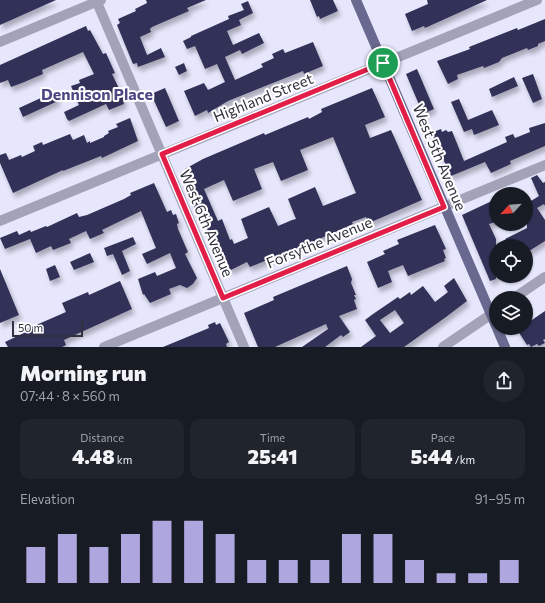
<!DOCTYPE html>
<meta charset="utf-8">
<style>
body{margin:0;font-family:Commissioner,sans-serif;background:#20242c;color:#f1f3f6;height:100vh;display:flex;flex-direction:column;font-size:15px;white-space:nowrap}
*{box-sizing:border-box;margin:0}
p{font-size:13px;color:#9ea1a6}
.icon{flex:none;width:22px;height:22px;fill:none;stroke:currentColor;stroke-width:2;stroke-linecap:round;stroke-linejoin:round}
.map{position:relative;height:347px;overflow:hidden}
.details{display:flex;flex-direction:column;background:#171b24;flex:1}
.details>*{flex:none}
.needle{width:26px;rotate:244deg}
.controls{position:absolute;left:489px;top:187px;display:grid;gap:8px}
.controls a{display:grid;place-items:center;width:44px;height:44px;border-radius:50%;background:#171b24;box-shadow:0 1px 3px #0004;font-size:20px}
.scale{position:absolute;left:12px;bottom:10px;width:71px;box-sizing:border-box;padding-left:4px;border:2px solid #31313e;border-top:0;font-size:11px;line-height:14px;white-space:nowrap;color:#31313e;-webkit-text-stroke:3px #fff;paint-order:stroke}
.pin{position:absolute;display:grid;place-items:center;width:34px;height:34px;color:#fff;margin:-17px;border:2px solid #fff;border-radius:50%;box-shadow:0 1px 4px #0007}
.round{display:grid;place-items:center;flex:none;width:42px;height:42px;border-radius:21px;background:#20242c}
.headline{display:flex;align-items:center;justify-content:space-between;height:68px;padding:0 20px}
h1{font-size:22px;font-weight:800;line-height:30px}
.metrics{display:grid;grid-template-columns:repeat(3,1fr);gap:6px;height:68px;padding:4px 20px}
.metrics div{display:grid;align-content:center;border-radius:10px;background:#20242c;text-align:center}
.metrics b{font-size:20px;font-weight:800}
.metrics small{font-size:11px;font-weight:400}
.metrics p{font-size:11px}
.chart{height:112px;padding:8px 20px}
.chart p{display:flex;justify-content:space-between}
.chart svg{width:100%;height:72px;margin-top:4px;stroke:#aea6de;stroke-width:6}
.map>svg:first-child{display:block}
</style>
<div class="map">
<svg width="545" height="347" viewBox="0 0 545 347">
<defs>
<filter id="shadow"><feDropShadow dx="2.5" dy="4.5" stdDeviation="2" flood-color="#0004"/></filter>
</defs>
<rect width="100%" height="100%" fill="#e6e6fc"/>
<!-- building -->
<path fill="#333158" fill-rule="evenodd" filter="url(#shadow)" d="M0 0H56L0 25Z
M146 0H206L187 8 189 11 152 27 150 29 151 32 140 37 147 55 161 48 165 57 138 67 137 63 133 64 117 25 120 23 118 19 136 11 135 9 147 3Z
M310 0H333L338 11 320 19 319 16 317 17Z
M427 0H487L425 28 424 26 412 31 405 14 428 4Z
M248 1 253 13 239 20 241 25 227 31 233 45 259 33 264 43 242 54 240 50 225 57 235 80 263 67 261 64 274 58 272 54 283 49 285 53 313 42 323 66 304 74 303 71 228 101 208 113 207 110 195 116 184 91 204 83 208 90 225 82 217 64 205 69 195 46 187 49 183 41 191 37V36L229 19 228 16 244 10 241 4Z
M545 19V41L538 44V46L528 50 527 48 502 58 499 62 484 68 483 66 457 75 458 79 448 84 437 61 470 49 469 47 517 28 518 30Z
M86 26 88 31 90 30 103 54 106 53 115 73 112 74 114 78 125 101H123L124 104 109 110 106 104 69 121 67 119 64 112 79 105 71 86 80 83 79 80 94 74 83 52 42 70 43 74 22 83 11 87 8 80 0 83V65Z
M184 63 187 71 179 75 175 67Z
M417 69 434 109 423 114 406 74Z
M533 74 542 99 533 103 522 78Z
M514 77 518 86 492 97 489 89Z
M165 88 179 121 166 127 151 94Z
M372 88 385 117 365 125 370 138 391 130 422 200 369 223 366 217 352 222 353 224 310 243 250 267 247 262 231 270 227 266 228 264 225 258 223 257 215 241 213 238 211 239 203 218 200 220 180 173 186 171 185 169 203 159 264 133 265 135 308 117 309 119 322 112 321 109ZM333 137 356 193 323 206 315 187 288 199 296 219 292 220 278 226 269 207 241 219 248 238 234 244 232 239 230 240 222 219 218 221 204 189 224 180 233 201 262 189 254 169 273 162 281 181 308 170 300 150Z
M54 92 58 101 23 117 19 108Z
M459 99 468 120 492 110 499 125 474 135 472 129 464 132 451 102Z
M130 118 138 141 102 158 101 156 63 171V170L13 193 0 163V155L6 153 9 160 21 155 22 157 35 151 33 146 42 142 43 145 70 134 73 140 84 135 87 143 90 141V143L104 137V136L109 133 108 131 118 127 116 124Z
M545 123V146L510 161 511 164 491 173 485 162 451 176 431 133 441 129 442 132 446 130 448 132 452 131 464 161 507 142 505 137 513 134 515 138 530 132 529 128Z
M537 175 543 183 545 182V206L544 204 537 208 545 220V241L526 253V246H509L505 239 527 228 526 204 539 196 531 178Z
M154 183 167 212 171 210 173 215 176 214 179 223 177 224 178 229 188 252 185 254 197 278 193 284 187 288 180 285 169 289 171 294 150 303 144 294 143 295 138 279 155 272 157 276 176 268 170 253 147 264 142 254 156 248 141 211 102 230 104 233 90 239 86 231 69 239 71 243 53 250 51 246 36 253 30 239 5 249 0 238 17 231 19 235 30 230 31 232 46 226 47 227 77 213 79 217 87 215 124 199 131 195 130 193Z
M496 199V222L489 224 496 239V279L490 281 462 215Z
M435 225 446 249 443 250 446 258 444 259 445 261 408 276 403 265 388 271 392 282 378 288 367 262 385 254 383 251 399 244 397 240Z
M133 237 136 244 122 251 130 271 122 275 113 254 107 256 104 248Z
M90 253 94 262 74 270 70 262Z
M55 265 60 277 50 281 46 269Z
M347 266 352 279 351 283 356 295H354L356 299 354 300 357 309 339 316 350 332 343 337 341 335 325 347H302L328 329 326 324 275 347H258L244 313 274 300 273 297Z
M0 269 19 315 0 323Z
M454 278 467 301 446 317 404 347H361L376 336 365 320 373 314 398 297 400 299 410 292 411 295 423 286 435 302 448 292 444 286ZM395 310 404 323 390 333 380 320Z
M120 281 132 309 64 340 66 345 62 347H8L5 342 28 331 27 329 66 312 62 303 88 292 89 295Z
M545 311V339L543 340 545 343 539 346 537 344 531 347 529 344 527 345 516 328H526V324Z
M215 322 216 325 220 323 229 342 226 344 227 347H163L209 328 208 325Z"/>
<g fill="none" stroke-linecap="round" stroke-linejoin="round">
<!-- minor -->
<path stroke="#a2a3b8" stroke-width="10" d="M96 0 244 347
M0 42 101 0
M0 221 537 0
M514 298 545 277
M104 347 545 165
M443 347 496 311"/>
<!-- major -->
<path stroke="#69688e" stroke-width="10" d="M356 0 496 326
M497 328 505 347"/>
</g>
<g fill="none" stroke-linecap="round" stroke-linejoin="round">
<defs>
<path id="route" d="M383 63 444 207 223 298 162 154Z"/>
</defs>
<!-- route casing -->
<use href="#route" stroke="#fff" stroke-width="8"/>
<!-- route -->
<use href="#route" stroke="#e11d48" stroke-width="5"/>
</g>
<g text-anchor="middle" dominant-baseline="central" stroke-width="4" stroke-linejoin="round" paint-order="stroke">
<!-- street labels -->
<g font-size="15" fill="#31313e" stroke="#fff">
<text transform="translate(263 97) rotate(-22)">Highland Street</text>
<text transform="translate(440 157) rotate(67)">West 5th Avenue</text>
<text transform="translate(207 223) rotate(67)">West 6th Avenue</text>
<text transform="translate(319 242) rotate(-22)">Forsythe Avenue</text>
</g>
<!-- neighbourhood labels -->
<g font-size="16" font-weight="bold" fill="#4c4785" stroke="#fff">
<text x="97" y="93">Dennison Place</text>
</g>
</g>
</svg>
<div class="controls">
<a><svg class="needle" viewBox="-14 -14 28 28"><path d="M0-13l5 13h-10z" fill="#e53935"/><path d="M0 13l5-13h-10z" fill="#9ea1a6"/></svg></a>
<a><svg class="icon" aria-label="locate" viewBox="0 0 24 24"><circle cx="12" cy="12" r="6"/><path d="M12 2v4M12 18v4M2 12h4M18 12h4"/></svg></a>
<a><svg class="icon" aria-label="layers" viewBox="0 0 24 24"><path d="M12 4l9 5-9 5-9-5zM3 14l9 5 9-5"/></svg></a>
</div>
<div class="scale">50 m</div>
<div class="pin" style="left:383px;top:63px;background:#1e9e55"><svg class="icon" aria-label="arrive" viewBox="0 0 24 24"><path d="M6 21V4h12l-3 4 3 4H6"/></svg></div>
</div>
<section class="details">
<div class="headline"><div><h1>Morning run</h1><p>07:44 · 8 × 560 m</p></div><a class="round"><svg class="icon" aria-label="share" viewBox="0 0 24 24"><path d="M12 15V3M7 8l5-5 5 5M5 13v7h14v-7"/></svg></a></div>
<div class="metrics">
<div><p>Distance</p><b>4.48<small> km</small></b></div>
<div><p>Time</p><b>25:41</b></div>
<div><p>Pace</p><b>5:44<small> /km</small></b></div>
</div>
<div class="chart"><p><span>Elevation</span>91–95 m</p>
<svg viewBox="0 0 160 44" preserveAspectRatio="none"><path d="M5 44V22M15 44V14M25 44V22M35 44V14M45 44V6M55 44V6M65 44V14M75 44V30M85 44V30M95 44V30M105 44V14M115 44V14M125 44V30M135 44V38M145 44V38M155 44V30"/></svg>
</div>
</section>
